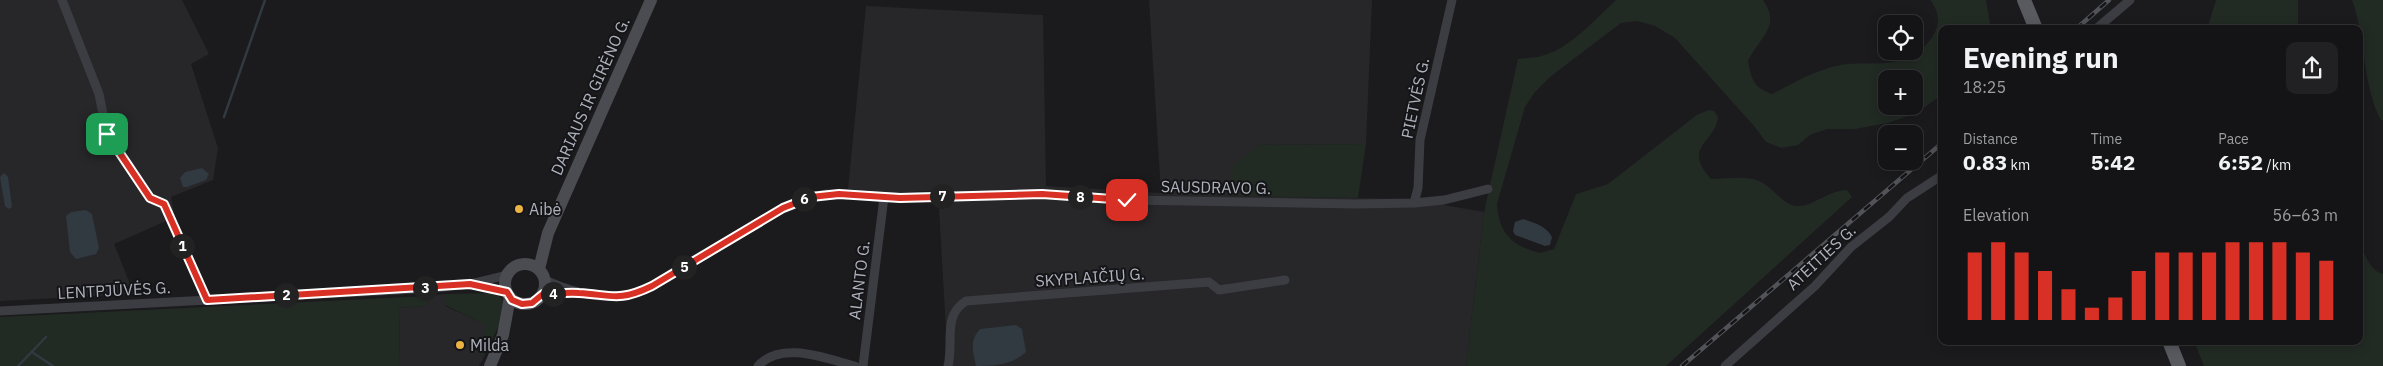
<!DOCTYPE html>
<meta charset="utf-8">
<style>
body{margin:0;font-family:"IBM Plex Sans",sans-serif;background:#212123;color:#f1f3f6;height:100vh;display:flex;flex-direction:column;font-size:19px;white-space:nowrap}
*{box-sizing:border-box;margin:0}
p{font-size:16px;color:#9d9ea1}
.icon{flex:none;width:28px;height:28px;fill:none;stroke:currentColor;stroke-width:2;stroke-linecap:round;stroke-linejoin:round}
.map{position:relative;flex:1;overflow:hidden}
.side{position:absolute;left:1938px;top:25px;width:425px;height:320px;display:flex;flex-direction:column;background:#141416;border-radius:10px;box-shadow:0 2px 12px #0003,0 0 0 1px #333335}
.side>*{flex:none}
.buttons{position:absolute;left:1878px;top:15px;display:grid;gap:10px}
.buttons a{display:grid;place-items:center;width:45px;height:45px;border-radius:10px;background:#141416;box-shadow:0 2px 12px #0003,0 0 0 1px #333335;font-size:25px}
.pin{position:absolute;display:grid;place-items:center;width:42px;height:42px;color:#fff;margin:-21px;border-radius:10px;box-shadow:0 2px 8px #0006}
.km{position:absolute;width:25px;height:25px;margin:-12px;border-radius:50%;background:#222;color:#fff;font-size:14px;line-height:25px;text-align:center}
.round{display:grid;place-items:center;flex:none;width:52px;height:52px;border-radius:10px;background:#212123}
.overview{display:flex;align-items:center;justify-content:space-between;height:85px;padding:0 25px}
h1{font-size:28px;font-weight:700;line-height:38px}
.figures{display:grid;grid-template-columns:repeat(3,1fr);gap:8px;height:85px;padding:5px 25px}
.figures div{display:grid;align-content:center}
.figures b{font-size:21px;font-weight:700}
.figures small{font-size:14px;font-weight:400}
.figures p{font-size:14px}
.chart{height:140px;padding:10px 25px}
.chart p{display:flex;justify-content:space-between}
.chart svg{width:100%;height:90px;margin-top:5px;stroke:#d93025;stroke-width:6}
.map>svg:first-child{display:block}
</style>
<div class="map">
<svg width="2383" height="366" viewBox="0 0 2383 366">
<rect width="100%" height="100%" fill="#1b1a1d"/>
<!-- built -->
<path fill="#27272a" d="M0 0H182L209 54 191 64 218 148 213 180 171 197 175 217 114 244 134 294 0 301Z
M1149 0H1372L1366 144 1258 145 1228 196 1409 199 1484 212 1466 366H944L947 348 938 190 897 193 848 189 866 6 1043 15 1046 186 1161 193Z
M445 294V306L487 325 478 349 483 359 479 366H400L399 308 427 306 428 296Z"/>
<!-- green -->
<path fill="#222a24" fill-rule="evenodd" d="M1616 0H1763C1782 26 1759 38 1748 61 1752 80 1753 87 1772 94 1792 84 1813 71 1836 66 1855 61 1877 66 1897 61 1924 53 1952 27 1930 0H1986L1991 29H1941V96L1914 114 1888 123 1855 129H1827L1810 135 1798 145 1781 148 1766 142 1754 126 1675 38 1655 26 1637 21 1621 23 1550 77 1535 92 1525 107 1497 204C1499 233 1512 246 1540 253L1554 249 1576 194 1608 184 1698 114 1709 110 1714 111 1718 117C1716 143 1681 146 1711 179 1727 179 1747 175 1761 182 1773 188 1783 204 1796 206 1813 207 1826 191 1847 190L1852 197 1666 366H1466L1484 212 1518 59C1525 58 1534 58 1541 56 1570 49 1595 19 1616 0ZM1886 79H1914V106H1886Z
M2216 0H2298V29H2207Z
M2352 0H2383V120H2381C2362 85 2366 38 2352 0Z
M1366 144 1358 198 1227 196 1234 165 1258 145Z
M2359 243C2365 254 2370 271 2383 274V366H2204L2194 341H2359Z
M497 293 505 303 504 315 483 359 478 349 486 325 445 305V294Z
M428 296 427 306 399 308 400 366H0V317Z"/>
<!-- water -->
<path fill="#313941" d="M202 168 209 174 206 180 187 187H183L180 178 185 172Z
M4 173 8 177 12 207 9 209 5 206 0 177Z
M86 210 92 214 99 248 96 254 76 259 70 252 66 216 71 212Z
M1523 219C1535 223 1546 226 1552 237L1550 245 1545 246 1515 235 1513 231 1515 222Z
M1016 325 1022 329 1026 352C1012 365 994 366 976 366 973 351 969 341 980 329Z"/>
<g fill="none" stroke-linecap="round" stroke-linejoin="round">
<!-- stream -->
<path stroke="#313941" stroke-width="2.5" d="M224 117 265 0
M32 352 53 366
M18 366 46 337"/>
<!-- street -->
<path stroke="#3c3d42" stroke-width="9" d="M62 0 99 94 107 134 150 199 163 204 207 300
M2096 29 2130 0
M1414 203 1418 188 1420 140 1452 0
M545 280C581 296 615 304 652 286L783 208 811 197 827 194 900 197 1042 194 1127 200 1356 204 1414 203 1444 200 1488 189
M475 285 507 292
M543 294 574 293
M0 311 435 288 470 284 507 275
M758 366C781 340 827 359 855 366
M863 366 884 197
M948 366C954 342 942 316 966 301L1209 282 1219 290 1285 280
M1725 366 1815 286 1851 247 1889 217 1907 198 1941 176"/>
<!-- secondary -->
<path stroke="#4a4c51" stroke-width="12" d="M505 284a20 20 0 1 1 40 0a20 20 0 1 1-40 0Z
M539 269 548 233 651 0
M490 366 503 335 510 297"/>
<!-- primary -->
<path stroke="#585a60" stroke-width="14" d="M2024 0 2036 29
M2169 341 2179 366"/>
<defs>
<path id="rail" d="M2076 29 2109 0
M1682 366 1941 144"/>
</defs>
<!-- rail casing -->
<use href="#rail" stroke="#515358" stroke-width="4.5"/>
<!-- rail -->
<use href="#rail" stroke="#151518" stroke-width="2.5" stroke-dasharray="8" stroke-linecap="butt"/>
</g>
<g fill="none" stroke-linecap="round" stroke-linejoin="round">
<defs>
<path id="route" d="M107 134 150 198 164 204 207 300 470 284 507 292 512 300 522 304 532 303 543 294C554 294 567 292 579 293 612 295 619 302 652 286L783 208 811 197 839 194 900 198 1042 194 1127 200"/>
</defs>
<!-- route casing -->
<use href="#route" stroke="#fff" stroke-width="10"/>
<!-- route -->
<use href="#route" stroke="#d93025" stroke-width="6"/>
</g>
<!-- markers -->
<g fill="#ebb344" stroke="#151518" stroke-width="2">
<circle cx="519" cy="209" r="5"/>
<circle cx="460" cy="345" r="5"/>
</g>
<g text-anchor="middle" dominant-baseline="central" stroke-width="4" stroke-linejoin="round" paint-order="stroke">
<!-- street labels -->
<g font-size="16" fill="#aeb2bc" stroke="#151518">
<text transform="translate(590 96) rotate(-66)">DARIAUS IR GIRĖNO G.</text>
<text transform="translate(1415 98) rotate(-78)">PIETVĖS G.</text>
<text transform="translate(1216 187) rotate(1)">SAUSDRAVO G.</text>
<text transform="translate(1821 257) rotate(-43)">ATEITIES G.</text>
<text transform="translate(1090 277) rotate(-4)">SKYPLAIČIŲ G.</text>
<text transform="translate(859 280) rotate(-83)">ALANTO G.</text>
<text transform="translate(114 290) rotate(-3)">LENTPJŪVĖS G.</text>
</g>
<!-- poi labels -->
<g font-size="16" fill="#aeb2bc" stroke="#151518" text-anchor="start">
<text x="529" y="209">Aibė</text>
<text x="470" y="345">Milda</text>
</g>
</g>
</svg>
<div class="buttons">
<a><svg class="icon" aria-label="locate" viewBox="0 0 24 24"><circle cx="12" cy="12" r="6"/><path d="M12 2v4M12 18v4M2 12h4M18 12h4"/></svg></a>
<a>+</a>
<a>−</a>
</div>
<div class="pin" style="left:107px;top:134px;background:#1e9e55"><svg class="icon" aria-label="arrive" viewBox="0 0 24 24"><path d="M6 21V4h12l-3 4 3 4H6"/></svg></div>
<div class="pin" style="left:1127px;top:200px;background:#d93025"><svg class="icon" aria-label="check" viewBox="0 0 24 24"><path d="M5 12l5 5 9-10"/></svg></div>
<b class="km" style="left:182px;top:246px">1</b>
<b class="km" style="left:286px;top:295px">2</b>
<b class="km" style="left:425px;top:288px">3</b>
<b class="km" style="left:553px;top:294px">4</b>
<b class="km" style="left:684px;top:267px">5</b>
<b class="km" style="left:804px;top:199px">6</b>
<b class="km" style="left:942px;top:196px">7</b>
<b class="km" style="left:1080px;top:197px">8</b>
<section class="side">
<div class="overview"><div><h1>Evening run</h1><p>18:25</p></div><a class="round"><svg class="icon" aria-label="share" viewBox="0 0 24 24"><path d="M12 15V3M7 8l5-5 5 5M5 13v7h14v-7"/></svg></a></div>
<div class="figures">
<div><p>Distance</p><b>0.83<small> km</small></b></div>
<div><p>Time</p><b>5:42</b></div>
<div><p>Pace</p><b>6:52<small> /km</small></b></div>
</div>
<div class="chart"><p><span>Elevation</span>56–63 m</p>
<svg viewBox="0 0 160 44" preserveAspectRatio="none"><path d="M5 44V11M15 44V6M25 44V11M35 44V20M45 44V29M55 44V38M65 44V33M75 44V20M85 44V11M95 44V11M105 44V11M115 44V6M125 44V6M135 44V6M145 44V11M155 44V15"/></svg>
</div>
</section>
</div>
